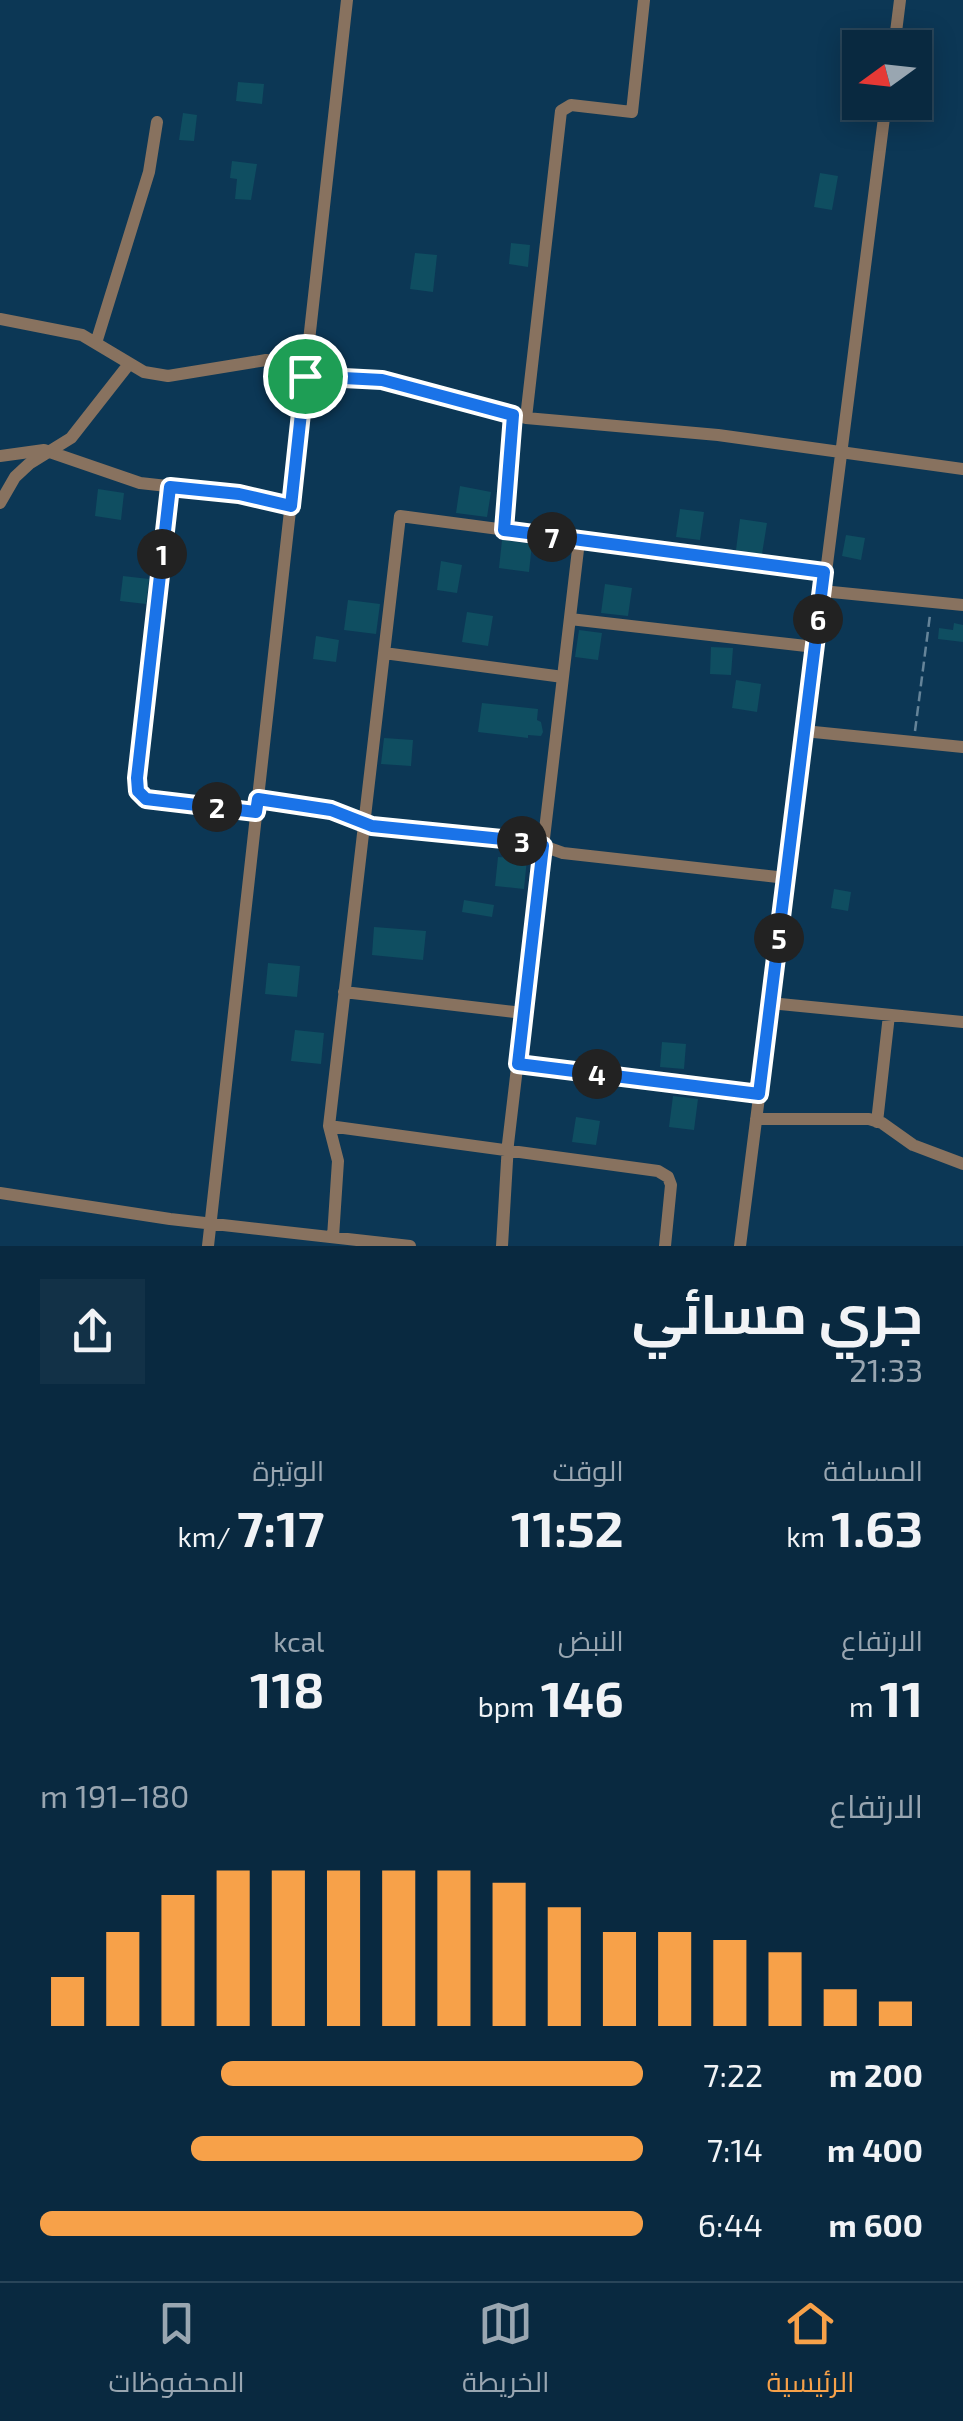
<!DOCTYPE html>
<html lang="ar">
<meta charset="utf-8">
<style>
body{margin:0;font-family:"Exo 2",Cairo,sans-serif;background:#123147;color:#f1f3f6;direction:rtl;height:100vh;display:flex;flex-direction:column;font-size:38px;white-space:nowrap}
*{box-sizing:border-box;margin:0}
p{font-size:32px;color:#99a6b1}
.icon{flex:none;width:55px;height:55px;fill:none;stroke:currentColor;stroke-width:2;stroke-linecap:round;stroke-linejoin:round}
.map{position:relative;height:1246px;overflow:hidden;direction:ltr}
.sheet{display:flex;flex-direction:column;background:#092940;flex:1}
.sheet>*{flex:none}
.needle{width:65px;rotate:255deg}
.buttons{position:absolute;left:842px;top:30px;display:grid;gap:20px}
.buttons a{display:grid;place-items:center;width:90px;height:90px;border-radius:0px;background:#092940;box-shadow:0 5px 25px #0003,0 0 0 2px #294559;font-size:50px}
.pin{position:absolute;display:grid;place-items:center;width:85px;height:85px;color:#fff;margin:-42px;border:5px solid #fff;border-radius:50%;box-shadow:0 2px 10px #0007}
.km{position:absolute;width:50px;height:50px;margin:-25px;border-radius:50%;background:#222;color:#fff;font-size:28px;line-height:50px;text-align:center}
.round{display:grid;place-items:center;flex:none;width:105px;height:105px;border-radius:0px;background:#123147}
.headline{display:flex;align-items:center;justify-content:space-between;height:170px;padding:0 40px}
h1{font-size:55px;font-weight:700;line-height:75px}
.stats{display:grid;grid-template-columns:repeat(3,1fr);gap:15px;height:170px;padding:10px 40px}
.stats div{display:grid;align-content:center}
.stats b{font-size:50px;font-weight:700}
.stats small{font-size:28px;font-weight:400}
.stats p{font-size:28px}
.chart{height:280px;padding:20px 40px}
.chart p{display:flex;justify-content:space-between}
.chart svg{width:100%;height:180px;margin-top:10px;stroke:#f7a149;stroke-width:6}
ul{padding:0 40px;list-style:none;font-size:32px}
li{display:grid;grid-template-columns:160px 120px 1fr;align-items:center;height:75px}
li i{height:25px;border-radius:12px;background:#f7a149}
.menu{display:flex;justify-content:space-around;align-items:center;height:140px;border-top:2px solid #294559;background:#092940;font-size:28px;color:#99a6b1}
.menu a{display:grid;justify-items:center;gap:5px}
.menu .selected{color:#f7a149}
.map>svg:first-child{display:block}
</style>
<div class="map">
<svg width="963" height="1246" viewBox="0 0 963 1246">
<rect width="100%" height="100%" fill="#0c3755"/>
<!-- building -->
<path fill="#0f4e61" d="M238 82 264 84 262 104 236 101Z
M183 113 197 115 194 141 179 140Z
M232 161 257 164 251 200 235 199 237 179 230 178Z
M820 173 838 176 832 210 814 207Z
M511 243 530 245 528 267 509 264Z
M415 253 437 255 433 292 410 289Z
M460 486 491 492 487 517 456 513Z
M98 489 124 493 121 520 95 516Z
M680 509 704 512 700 540 676 537Z
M740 519 767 523 762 554 736 550Z
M846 535 865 538 861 560 842 556Z
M502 540 532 544 529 572 499 568Z
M441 561 462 565 457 593 437 590Z
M123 576 149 579 146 604 120 601Z
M605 584 632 588 628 616 601 613Z
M348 600 380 604 376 634 344 630Z
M467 612 493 616 488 646 462 642Z
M954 623 963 625V642L938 639 939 628 953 630Z
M579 630 602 633 598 660 575 657Z
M316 636 339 640 336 662 313 659Z
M711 647 733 648 731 675 710 674Z
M736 680 761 684 757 712 732 708Z
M482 703 538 709 537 720 541 722 543 732 541 736 528 735V738L478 732Z
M384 738 413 740 411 766 381 764Z
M498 857 527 859 524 889 495 886Z
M834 889 851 892 848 911 831 908Z
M464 900 494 905 492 917 462 912Z
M374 927 426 931 423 960 372 955Z
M268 963 300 966 297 997 265 994Z
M295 1030 324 1033 321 1064 291 1061Z
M662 1042 686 1044 684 1069 660 1067Z
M673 1096 698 1099 694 1130 669 1127Z
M576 1117 600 1121 596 1145 572 1142Z"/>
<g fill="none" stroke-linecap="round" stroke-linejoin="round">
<!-- path -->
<path stroke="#658499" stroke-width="2.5" stroke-dasharray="10 5" stroke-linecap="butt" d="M915 731 930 615"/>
<!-- minor -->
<path stroke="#88725f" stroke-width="12" d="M894 48 900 0
M0 319 82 335 144 372 168 376 266 360 306 365
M96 343 149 172 157 122
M305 376 382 380 526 418 718 435 963 469
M526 418 561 111 571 105 632 112 644 0
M0 456 44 450 140 483 239 494 291 506
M170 487 137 778 138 791 146 799 256 812
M0 503 15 477 29 464 71 438 129 364
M503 530 513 415
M822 591 963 605
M570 619 815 647
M384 653 563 677
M804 731 963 747
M258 799 331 810 372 826 532 842 563 853 786 878
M344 992 523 1013
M770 1003 963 1022
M517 1064 759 1094
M756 1119H869L882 1123 913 1145 963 1164
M877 1122 889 1015
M329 1126 658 1171 668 1177 671 1185 665 1246
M0 1193 170 1219 410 1246
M333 1237 338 1161 329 1126 400 516 824 572
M208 1246 347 0
M502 1246 508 1144 579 541
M740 1246 886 102"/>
</g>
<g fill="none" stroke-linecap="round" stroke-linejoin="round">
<defs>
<path id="route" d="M305 376 382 380 513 415 504 530 824 572 759 1094 518 1064 543 846 532 842 372 826 331 810 258 799 256 812 146 799 138 791 137 778 170 487 239 494 291 506Z"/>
</defs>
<!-- route casing -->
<use href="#route" stroke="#fff" stroke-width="20"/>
<!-- route -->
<use href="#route" stroke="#1a73e8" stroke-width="12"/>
</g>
</svg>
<div class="buttons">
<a><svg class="needle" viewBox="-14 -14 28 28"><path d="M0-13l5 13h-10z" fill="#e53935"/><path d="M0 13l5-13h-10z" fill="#99a6b1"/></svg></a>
</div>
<div class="pin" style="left:305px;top:376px;background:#1e9e55"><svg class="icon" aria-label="arrive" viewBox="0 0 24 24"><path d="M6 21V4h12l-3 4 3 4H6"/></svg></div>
<b class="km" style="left:162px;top:554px">1</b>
<b class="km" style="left:217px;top:807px">2</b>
<b class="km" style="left:522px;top:841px">3</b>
<b class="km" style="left:597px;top:1074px">4</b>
<b class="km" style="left:779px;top:938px">5</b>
<b class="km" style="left:818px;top:619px">6</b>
<b class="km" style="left:552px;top:537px">7</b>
</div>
<section class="sheet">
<div class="headline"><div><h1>جري مسائي</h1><p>21:33</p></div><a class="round"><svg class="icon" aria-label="share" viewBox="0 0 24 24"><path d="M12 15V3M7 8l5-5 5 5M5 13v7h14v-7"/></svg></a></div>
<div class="stats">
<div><p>المسافة</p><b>1.63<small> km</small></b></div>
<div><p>الوقت</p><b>11:52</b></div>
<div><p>الوتيرة</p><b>7:17<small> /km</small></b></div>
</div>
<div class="stats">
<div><p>الارتفاع</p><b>11<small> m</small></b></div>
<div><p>النبض</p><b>146<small> bpm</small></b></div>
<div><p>kcal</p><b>118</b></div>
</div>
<div class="chart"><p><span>الارتفاع</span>180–191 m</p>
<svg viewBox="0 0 160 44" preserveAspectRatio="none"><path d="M5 44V32M15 44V21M25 44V12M35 44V6M45 44V6M55 44V6M65 44V6M75 44V6M85 44V9M95 44V15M105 44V21M115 44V21M125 44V23M135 44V26M145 44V35M155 44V38"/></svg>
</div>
<ul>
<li><b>200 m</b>7:22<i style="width:70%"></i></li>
<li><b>400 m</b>7:14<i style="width:75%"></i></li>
<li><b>600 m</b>6:44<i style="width:100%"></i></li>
</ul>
</section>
<nav class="menu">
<a class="selected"><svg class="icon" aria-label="home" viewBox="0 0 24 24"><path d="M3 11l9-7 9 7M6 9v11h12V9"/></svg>الرئيسية</a>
<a><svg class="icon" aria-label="map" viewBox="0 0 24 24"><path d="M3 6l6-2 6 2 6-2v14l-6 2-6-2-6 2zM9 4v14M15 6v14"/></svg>الخريطة</a>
<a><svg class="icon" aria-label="saved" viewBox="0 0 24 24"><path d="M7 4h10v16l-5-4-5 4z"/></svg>المحفوظات</a>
</nav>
